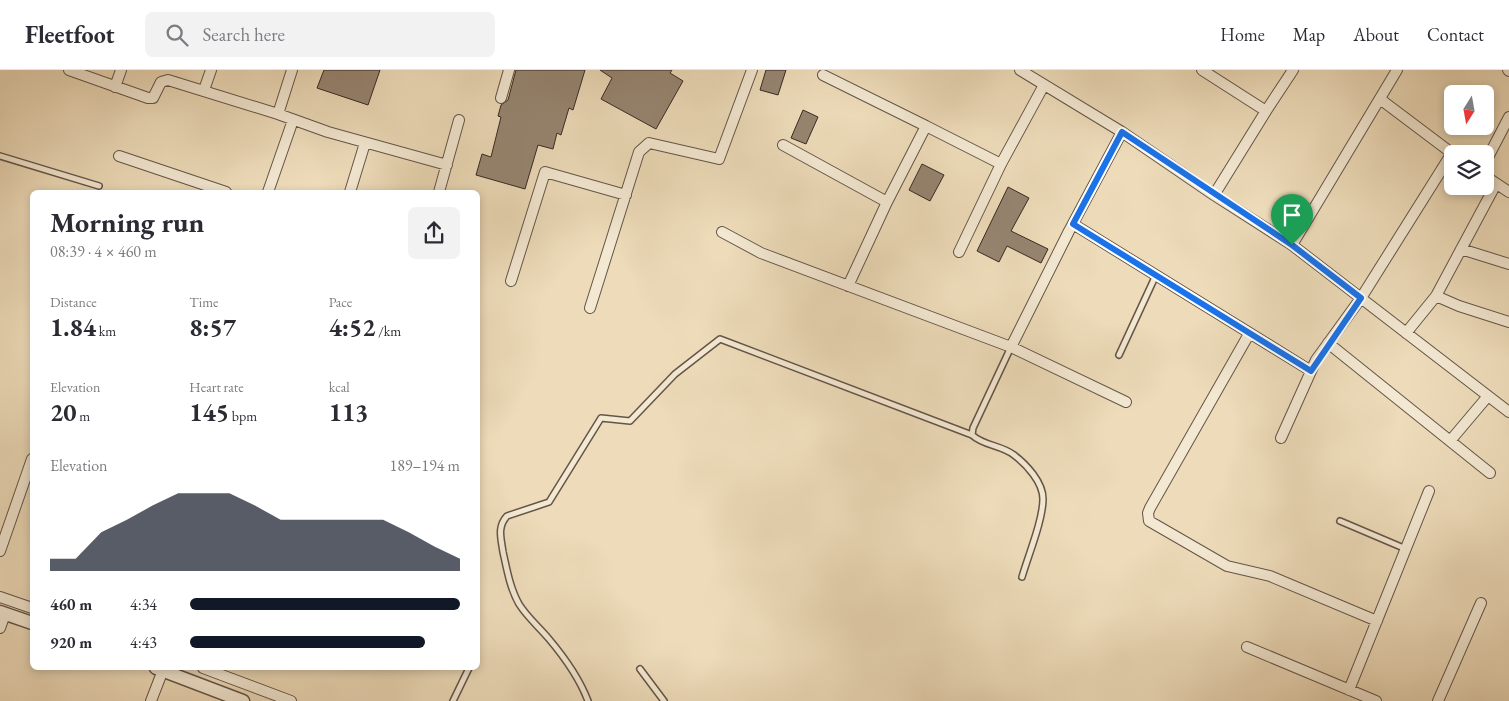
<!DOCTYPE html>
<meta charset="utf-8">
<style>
body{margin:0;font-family:"EB Garamond",serif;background:#f2f2f3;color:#2b2b33;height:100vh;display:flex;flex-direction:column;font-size:19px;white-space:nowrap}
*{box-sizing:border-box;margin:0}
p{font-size:16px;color:#7c7c81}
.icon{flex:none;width:28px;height:28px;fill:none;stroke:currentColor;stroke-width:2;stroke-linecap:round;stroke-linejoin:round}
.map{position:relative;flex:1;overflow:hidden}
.drawer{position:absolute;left:30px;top:120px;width:450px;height:480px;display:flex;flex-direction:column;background:#fff;border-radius:8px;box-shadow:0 2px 8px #0003}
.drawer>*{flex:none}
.needle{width:32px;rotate:191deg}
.controls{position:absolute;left:1444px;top:15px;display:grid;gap:10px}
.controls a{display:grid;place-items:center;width:50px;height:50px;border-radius:8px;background:#fff;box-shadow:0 2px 8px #0003;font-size:25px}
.pin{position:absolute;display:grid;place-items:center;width:42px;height:42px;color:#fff;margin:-51px -21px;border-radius:50% 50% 50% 0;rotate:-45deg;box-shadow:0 0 5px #0007}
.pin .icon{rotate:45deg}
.round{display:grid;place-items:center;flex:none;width:52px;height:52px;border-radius:8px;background:#f2f2f3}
.overview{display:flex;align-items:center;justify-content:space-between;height:85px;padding:0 20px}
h1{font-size:28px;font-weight:700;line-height:38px}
.stats{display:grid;grid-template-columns:repeat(3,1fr);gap:8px;height:85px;padding:5px 20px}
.stats div{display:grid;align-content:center}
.stats b{font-size:25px;font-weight:700}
.stats small{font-size:14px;font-weight:400}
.stats p{font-size:14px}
.chart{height:140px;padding:10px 20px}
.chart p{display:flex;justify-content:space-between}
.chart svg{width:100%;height:90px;margin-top:5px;fill:#111827;opacity:.7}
ul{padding:0 20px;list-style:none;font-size:16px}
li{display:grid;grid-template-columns:80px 60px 1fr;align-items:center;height:38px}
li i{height:12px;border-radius:6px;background:#111827}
header{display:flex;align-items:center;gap:30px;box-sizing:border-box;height:70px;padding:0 25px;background:#fff;border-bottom:1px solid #e1e1e2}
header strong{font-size:24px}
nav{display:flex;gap:28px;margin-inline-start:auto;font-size:18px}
.search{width:350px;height:45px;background:#f2f2f3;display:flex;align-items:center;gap:12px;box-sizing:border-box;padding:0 18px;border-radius:8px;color:#7c7c81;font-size:19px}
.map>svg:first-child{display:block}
</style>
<header>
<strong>Fleetfoot</strong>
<div class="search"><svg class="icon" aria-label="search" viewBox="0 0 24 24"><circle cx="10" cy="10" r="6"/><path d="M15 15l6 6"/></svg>Search here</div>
<nav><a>Home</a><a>Map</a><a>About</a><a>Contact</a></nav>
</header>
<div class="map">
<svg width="1509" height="631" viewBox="0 0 1509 631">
<rect width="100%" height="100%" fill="#eddbb9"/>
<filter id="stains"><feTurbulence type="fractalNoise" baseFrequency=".004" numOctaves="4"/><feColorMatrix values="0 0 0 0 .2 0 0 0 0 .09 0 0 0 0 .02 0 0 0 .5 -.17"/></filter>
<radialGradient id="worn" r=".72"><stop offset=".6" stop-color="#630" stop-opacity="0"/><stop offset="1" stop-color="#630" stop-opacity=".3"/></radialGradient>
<!-- building -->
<path fill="#968571" stroke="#372822" d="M324 0H380L368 35 317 18Z
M516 0H585L573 40 569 38 561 65 557 63 553 79 538 75 525 119 476 105 482 84 491 87 501 47 498 46 501 35 508 30Z
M600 0H672L670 3 683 11 656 59 601 29 612 8Z
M766 0H786L778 25 760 20Z
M803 40 818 47 806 74 791 68Z
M922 94 944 105 930 131 909 120Z
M1008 117 1029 128 1011 161 1048 179 1041 193 1007 176 999 192 977 181Z"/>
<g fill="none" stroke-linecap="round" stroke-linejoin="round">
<defs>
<path id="service" d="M0 86 99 116
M1011 277 973 358 972 365C984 376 1001 375 1014 385 1026 394 1043 412 1043 429 1043 450 1028 486 1022 507
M1119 285 1156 205
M1340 451 1406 479
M640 599 664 631
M453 631 469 598
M588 631C579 607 565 588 549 569 539 557 527 547 519 534 510 518 507 500 503 482 501 468 497 457 507 446L549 432 601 348 630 351 675 304 720 269 972 365"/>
<path id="minor" d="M69 0 148 28H153L161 12 168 10 278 44
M292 0 278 44 328 62 447 95
M1020 0 1122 62 1214 125
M1202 0 1266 41 1293 0
M1508 0 1509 1
M823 5 926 56
M115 17 121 0
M204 20 211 0
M501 28 509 0
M1380 29 1453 84
M1266 41 1214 125 1292 175 1397 0
M783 75 887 132
M119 86 226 122
M1485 93 1509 47
M1485 106 1509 122
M268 122 293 50
M350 122 365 73
M439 122 459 50
M1073 154 1311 301
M722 162 761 183 1011 277 1069 161 1122 62
M1292 175 1509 342
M1461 179 1509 194
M959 182 1001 94
M511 211 545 102 626 125
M848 216 887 132 926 56 1001 94 1044 15
M1436 226 1459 236 1509 252
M590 238 639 82 649 73 719 89 752 0
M1406 263 1436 226 1496 114
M1249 264 1150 438 1148 443 1149 451 1227 496 1270 506 1377 551
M1328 273 1490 403
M1011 277 1126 332
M1281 368 1316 290 1361 228 1452 83
M1450 371 1488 326
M0 481 32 389
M0 527 32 538
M0 558 5 544
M1247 577 1376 631
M203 598 291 631
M1349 620 1429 421
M151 631 163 600
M1438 631 1481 533"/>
<path id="tertiary" d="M0 542 32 553
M156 598 243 631"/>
</defs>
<!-- service casing -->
<use href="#service" stroke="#645548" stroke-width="8"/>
<!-- minor casing -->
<use href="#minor" stroke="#645548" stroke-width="12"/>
<!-- tertiary casing -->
<use href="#tertiary" stroke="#645548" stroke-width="15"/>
<!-- service -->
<use href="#service" stroke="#f3e8d2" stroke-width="5"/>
<!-- minor -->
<use href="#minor" stroke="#f3e8d2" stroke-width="10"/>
<!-- tertiary -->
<use href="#tertiary" stroke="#f3e8d2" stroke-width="12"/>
</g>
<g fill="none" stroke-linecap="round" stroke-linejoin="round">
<defs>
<path id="route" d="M1122 62 1292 175 1361 228 1311 301 1073 154Z"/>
</defs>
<!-- route casing -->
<use href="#route" stroke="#fff" stroke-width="10"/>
<!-- route -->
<use href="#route" stroke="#1a73e8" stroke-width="6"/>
</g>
<rect width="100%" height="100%" filter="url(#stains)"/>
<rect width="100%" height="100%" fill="url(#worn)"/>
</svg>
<div class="controls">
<a><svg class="needle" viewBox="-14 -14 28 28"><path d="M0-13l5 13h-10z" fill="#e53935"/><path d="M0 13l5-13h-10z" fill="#7c7c81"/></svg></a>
<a><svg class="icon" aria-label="layers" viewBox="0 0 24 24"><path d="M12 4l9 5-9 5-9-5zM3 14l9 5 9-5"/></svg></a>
</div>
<div class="pin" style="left:1292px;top:175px;background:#1e9e55"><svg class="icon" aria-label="arrive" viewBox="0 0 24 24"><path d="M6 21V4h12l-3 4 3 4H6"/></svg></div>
<section class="drawer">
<div class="overview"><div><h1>Morning run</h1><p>08:39 · 4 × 460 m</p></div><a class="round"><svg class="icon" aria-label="share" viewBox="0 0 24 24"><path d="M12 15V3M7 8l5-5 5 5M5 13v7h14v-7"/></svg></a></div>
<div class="stats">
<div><p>Distance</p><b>1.84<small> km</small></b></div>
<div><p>Time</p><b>8:57</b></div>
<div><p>Pace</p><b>4:52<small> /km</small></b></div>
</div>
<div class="stats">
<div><p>Elevation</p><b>20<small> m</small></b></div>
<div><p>Heart rate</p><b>145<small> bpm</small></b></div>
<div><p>kcal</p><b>113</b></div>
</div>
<div class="chart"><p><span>Elevation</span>189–194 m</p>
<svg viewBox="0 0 160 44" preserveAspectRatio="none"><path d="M0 44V38L10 38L20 25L30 19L40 12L50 6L60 6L70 6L80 12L90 19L100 19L110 19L120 19L130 19L140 25L150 32L160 38V44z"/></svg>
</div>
<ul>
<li><b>460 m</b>4:34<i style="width:100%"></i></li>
<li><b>920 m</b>4:43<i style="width:87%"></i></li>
</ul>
</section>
</div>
